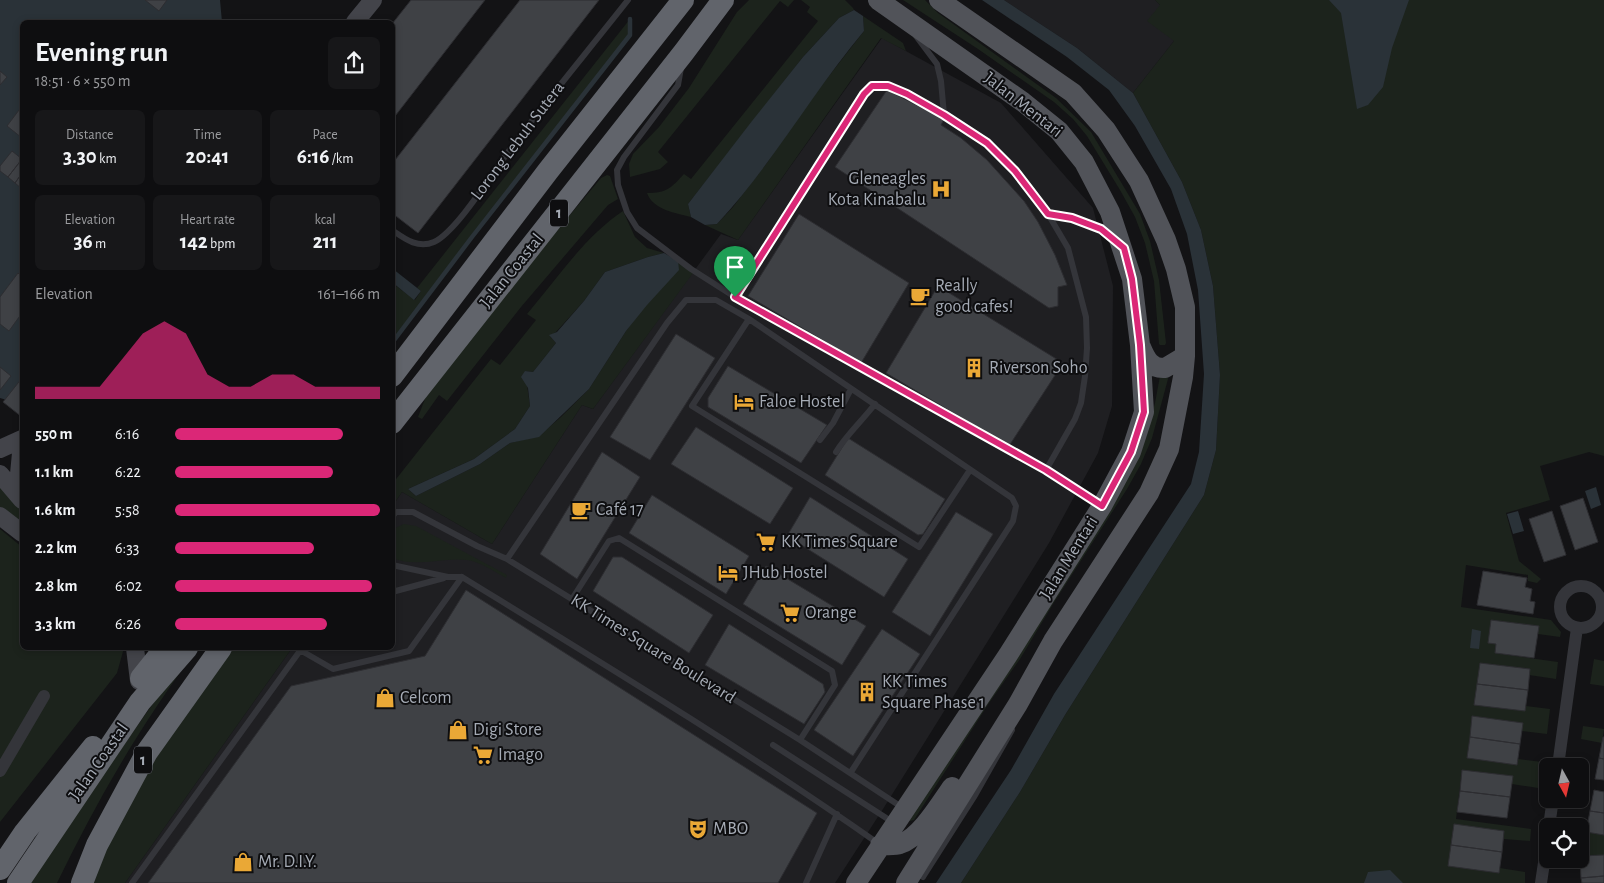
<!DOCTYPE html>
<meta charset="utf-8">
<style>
body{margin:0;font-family:"Alegreya Sans",sans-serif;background:#171719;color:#f1f3f6;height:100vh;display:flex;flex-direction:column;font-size:19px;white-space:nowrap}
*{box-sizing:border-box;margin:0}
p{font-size:16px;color:#9b9c9f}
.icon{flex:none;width:28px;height:28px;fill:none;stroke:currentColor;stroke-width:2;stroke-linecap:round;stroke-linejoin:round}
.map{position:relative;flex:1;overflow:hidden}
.details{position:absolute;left:20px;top:20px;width:375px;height:630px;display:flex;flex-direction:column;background:#0e0e10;border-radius:8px;box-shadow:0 2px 8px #0003,0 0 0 1px #2e2e30}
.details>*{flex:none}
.needle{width:32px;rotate:172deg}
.buttons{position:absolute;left:1539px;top:758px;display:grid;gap:10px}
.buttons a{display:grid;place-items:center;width:50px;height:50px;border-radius:8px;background:#0e0e10;box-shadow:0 2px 8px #0003,0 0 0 1px #2e2e30;font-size:25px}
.pin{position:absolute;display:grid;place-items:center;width:42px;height:42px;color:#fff;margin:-51px -21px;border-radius:50% 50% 50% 0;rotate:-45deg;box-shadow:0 0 5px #0007}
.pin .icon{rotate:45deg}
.round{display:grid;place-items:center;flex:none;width:52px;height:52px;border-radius:8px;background:#171719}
.overview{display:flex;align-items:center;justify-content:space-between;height:85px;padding:0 15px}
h1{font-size:28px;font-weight:600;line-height:38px}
.stats{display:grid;grid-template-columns:repeat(3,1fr);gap:8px;height:85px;padding:5px 15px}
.stats div{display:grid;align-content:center;border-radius:8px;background:#171719;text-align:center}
.stats b{font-size:21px;font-weight:600}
.stats small{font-size:14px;font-weight:400}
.stats p{font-size:14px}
.chart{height:140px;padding:10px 15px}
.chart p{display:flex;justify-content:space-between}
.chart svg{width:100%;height:90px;margin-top:5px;fill:#db2777;opacity:.7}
ul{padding:0 15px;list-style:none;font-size:16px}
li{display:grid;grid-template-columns:80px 60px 1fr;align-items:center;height:38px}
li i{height:12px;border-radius:6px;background:#db2777}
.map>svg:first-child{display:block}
</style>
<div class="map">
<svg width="1604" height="883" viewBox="0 0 1604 883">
<rect width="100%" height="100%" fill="#131315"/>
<!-- built -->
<path fill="#1f1f22" d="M1004 0H1155L1160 5 1174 41 1133 93 1077 48Z
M882 38 1001 103 1093 208 1113 286 1112 406 1098 453 1049 543 883 809 835 883H125L292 648H392L393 505 402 492 492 544 582 405 593 409 721 234 738 240Z"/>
<!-- green -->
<path fill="#1c231c" d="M749 0H794L788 7 780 1 658 152 668 162 660 169 630 177 629 164 633 154 659 127 689 88 737 12Z
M801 0H845L853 8 854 10 839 18 803 57 688 204 691 217C676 213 653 210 647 193 667 193 671 188 684 174L691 179 818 21 807 12 810 7Z
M903 0H925L938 13 1056 98 1091 132 1140 214 1150 241 1159 280 1166 343 1165 345H1160L1159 344 1154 281 1145 243 1135 217 1120 190 1087 136 1073 119 1054 102 978 49Z
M1155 0H1604V456L1589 452 1540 466 1550 500 1506 513 1519 561 1541 579 1537 583 1528 581V575L1466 565 1461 607 1551 620 1561 632 1560 637 1538 634V626L1491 620 1488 643 1496 644 1495 653 1558 662 1556 679 1529 675 1530 669 1480 663 1475 705 1524 711 1526 706 1550 709 1547 734 1522 731V723L1473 716 1467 758 1517 765 1518 759 1542 762 1538 788 1512 784V776L1462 770 1456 819 1531 829 1530 841 1504 839V831L1454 825 1449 866 1498 873 1500 868 1525 872V883H961L1020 792 1065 715 1204 495 1216 450 1220 375 1213 286 1201 230 1182 182 1133 93 1174 41 1147 21 1160 5Z
M863 16 903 43 906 51 881 38 738 240 705 225 717 224 733 207 766 164 818 90 864 31Z
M630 19V35L472 237 393 343 392 283 415 300 421 291 417 288Z
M607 175 610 176 618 199 608 205 521 307 447 401 439 395 422 419 418 417 430 386 503 295 601 178Z
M623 211 635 237 647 248 664 253 648 257 605 272 584 301 556 332 550 336 556 343 533 372 525 371 530 406 515 429 474 459 408 489 416 496 480 464 510 443 539 436 561 417 589 389 626 331 678 261 696 269 593 409 582 405 492 544 402 492 393 505V483L491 359 500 365 536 320 527 314C557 279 584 237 623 211Z
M1160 376H1167L1168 379 1152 438 1141 464 1127 489 1053 604 1020 659 989 703 914 820 910 821 908 819 1146 437 1155 403Z
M0 486 22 512V525L0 507Z
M404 524 416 526 507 575 506 578C493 571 481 562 467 560 443 557 415 568 393 558V529Z
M0 529 22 547V648H124L117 673 0 822Z
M192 648H198C143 721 97 800 57 883H27Z
M230 648H292L125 883H88L144 774Z
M1594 659 1604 661V686L1590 684Z
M1583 726 1604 729 1602 743 1581 739Z
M1567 822 1587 826V832L1604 835V855L1580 856V861L1562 862V859H1580V826H1566Z"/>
<!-- water -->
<path fill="#2a3238" d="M0 0H220L222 22H22V393L10 401 0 398Z
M982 0H1004L1077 48 1133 93 1182 182 1201 230 1213 286 1220 375 1216 450 1204 495 1065 715 1020 792 961 883H936L1011 770 1054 694 1191 484 1199 452 1204 374 1198 290 1187 234 1171 189 1135 126 1109 90 1067 57Z
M1329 0H1409L1392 48 1383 87 1368 105 1357 109 1341 13Z
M854 10 863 16 864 31C812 93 772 165 717 224L705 225 691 217 688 204 752 121 803 57 839 18Z
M664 253 678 261 679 270 647 305 626 331 589 389 539 437 510 443 480 464 416 496 408 489 474 459 515 429 530 406 528 388 521 377 525 371 533 372 556 343 549 335 557 332 584 301 605 272 648 257Z
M393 269 421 291 414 300 393 283Z
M1596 487 1601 505 1591 509 1585 491Z
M1518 511 1524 531 1513 534 1507 514Z
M1472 629 1481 631 1479 649 1470 648Z
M1390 870 1403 883H1364L1368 872Z"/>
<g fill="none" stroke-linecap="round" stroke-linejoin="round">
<!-- stream -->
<path stroke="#2a3238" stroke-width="4.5" d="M392 343 472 237 630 35V19"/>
</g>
<!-- building -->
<path fill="#3f4145" stroke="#2d2d31" d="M145 0H167L159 11Z
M411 0H485L392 120V24Z
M520 0H599L418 233 392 213V164Z
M0 71 7 77 0 85Z
M887 90 944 119 941 125 961 138 987 160 1024 201 1038 222 1055 255 1067 285 1058 287V306L1049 308 835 167Z
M22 106V138L7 126Z
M12 151 22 159 8 177 0 171V166Z
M22 159V173L15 183 8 177Z
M22 173V189L15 183Z
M799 214 909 283 861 363 748 296Z
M18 273 22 277V313L9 331 0 324V297Z
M938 286 1063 363 1009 446 886 373Z
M676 334 715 358 650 460 610 437Z
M728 366 827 425 801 463 708 407V398Z
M0 367 11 376 0 390Z
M22 378V417L3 402Z
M696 427 793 488 770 524 671 464Z
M848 438 945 499 923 534 918 535 825 475Z
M602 452 640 477 577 579 540 554Z
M652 495 749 556 726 594 629 533Z
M810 497 908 559 884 597 787 536Z
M1583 498 1598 542 1575 550 1560 506Z
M1552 511 1566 555 1544 562 1529 519Z
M956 512 993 534 930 636 892 612Z
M613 557H622L713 615 689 653 593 591Z
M766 566 866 626 842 665 743 604Z
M1483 571 1527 578 1525 587 1532 589 1530 601 1535 602 1533 614 1477 605Z
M466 590 817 813 778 883H148L291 686 425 656Z
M1491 620 1539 626 1534 658 1495 653 1496 644 1488 643Z
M729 624 823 684 825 692 804 724 705 665Z
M882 629 920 654 853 756 814 730Z
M1480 663 1530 669 1528 690 1477 684Z
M1477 684 1528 690 1525 711 1474 705Z
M1472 716 1523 723 1520 744 1470 737Z
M1470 737 1520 744 1517 765 1467 758Z
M1603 737H1604V759L1599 758Z
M1599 758 1604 759V780L1595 779Z
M1462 770 1513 776 1510 797 1460 791Z
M1594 790 1604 792V813L1590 811Z
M1460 791 1510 797 1507 818 1457 812Z
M1590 811 1604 813V835L1586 832Z
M1454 824 1504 831 1502 852 1451 845Z
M1451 845 1502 852 1499 873 1448 866Z
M1604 855V876L1581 878 1580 856Z
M1604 876V883H1582L1581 878Z"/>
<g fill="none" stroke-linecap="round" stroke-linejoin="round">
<!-- lane -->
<path stroke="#34353a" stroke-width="6" d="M916 36 937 64 941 81 944 115
M681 68 678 85 624 157 617 170 618 185 627 212 637 228 691 269 735 297 1046 470 1075 419 1081 403 1085 376 1087 348 1086 317 1068 248 1048 214 1015 171 987 143 944 115 907 94 888 86H872L864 94 735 297
M1048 214C1074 218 1093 222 1113 239
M392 230C405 239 418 249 434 242 458 231 498 164 517 140 553 93 591 47 628 0
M749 319 692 406 919 547 970 470
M820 440 833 423 851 389
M836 452C847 434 862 421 875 404
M1046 470 1099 504
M392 517 396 512H413L477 546 507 559 800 740 903 808
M507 559 667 323 686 300H716L749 319 1012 498 1016 506 1013 521 851 772
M392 565 448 577H462C602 663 744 749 879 844
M392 592 444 578
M572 599 609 541 619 538 832 671 835 685 800 740
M300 650 333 669 409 651 462 577
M773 745 894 823
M917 873 923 877 974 797 1012 730
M132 883 302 648
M806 883 837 814"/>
<!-- street -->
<path stroke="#34353a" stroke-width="12" d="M1560 607a21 21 0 1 1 42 0a21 21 0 1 1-42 0Z
M1558 766 1577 628
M0 771 44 696
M1549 826 1553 799
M1541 883 1548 836"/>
<!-- secondary -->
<path stroke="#43444a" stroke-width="18" d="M355 22 373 0
M0 449 22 439
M21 453 19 474 22 492
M0 474 22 500
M0 516 22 533
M135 648 139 681"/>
<!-- primary -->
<path stroke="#515359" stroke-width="20" d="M1141 347C1146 359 1151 369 1165 368L1185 356
M880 845C886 845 894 846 900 844 920 838 940 804 952 787
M856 883 1008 655 1102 506 1131 452 1144 412 1140 345 1132 279 1110 212 1084 162 1059 131 1023 102 878 0
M906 883 1018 704 1053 641 1149 493 1169 449 1183 377 1185 356V307L1176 269 1166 240 1139 181 1106 130 1073 93 939 0"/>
<!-- highway -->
<path stroke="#61646b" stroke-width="22" d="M392 376 548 171 683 0
M392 423 684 52 723 0
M141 678 165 648
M0 869 25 832 93 747
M18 883 140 702 187 648
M82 883 97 845 147 752 221 648"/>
</g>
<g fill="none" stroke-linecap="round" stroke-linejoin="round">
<defs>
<path id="route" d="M872 86H888L907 94 944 115 987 143 1015 171 1048 214 1072 218 1101 229 1124 248 1132 279 1140 345 1144 412 1131 452 1102 506 1046 470 735 297 864 94Z"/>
</defs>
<!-- route casing -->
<use href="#route" stroke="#fff" stroke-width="10"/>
<!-- route -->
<use href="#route" stroke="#db2777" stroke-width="6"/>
</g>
<!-- icons -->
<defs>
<symbol id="hospital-bare" viewBox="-9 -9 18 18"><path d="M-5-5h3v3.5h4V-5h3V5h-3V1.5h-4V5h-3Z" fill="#eaa836" stroke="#0e0e10" stroke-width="2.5" paint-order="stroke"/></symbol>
<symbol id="cafe-bare" viewBox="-9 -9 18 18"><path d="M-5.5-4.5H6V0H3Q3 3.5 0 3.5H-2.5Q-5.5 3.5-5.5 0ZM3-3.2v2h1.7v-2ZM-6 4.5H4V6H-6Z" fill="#eaa836" stroke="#0e0e10" stroke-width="2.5" paint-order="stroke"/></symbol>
<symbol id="building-bare" viewBox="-9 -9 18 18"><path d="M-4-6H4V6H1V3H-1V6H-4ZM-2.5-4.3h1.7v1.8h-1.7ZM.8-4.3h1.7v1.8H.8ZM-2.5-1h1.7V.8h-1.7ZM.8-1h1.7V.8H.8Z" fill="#eaa836" stroke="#0e0e10" stroke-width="2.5" paint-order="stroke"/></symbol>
<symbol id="hotel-bare" viewBox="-9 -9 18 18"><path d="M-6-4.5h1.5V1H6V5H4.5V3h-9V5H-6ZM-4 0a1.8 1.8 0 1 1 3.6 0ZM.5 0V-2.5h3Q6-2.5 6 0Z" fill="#eaa836" stroke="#0e0e10" stroke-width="2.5" paint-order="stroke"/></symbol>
<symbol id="supermarket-bare" viewBox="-9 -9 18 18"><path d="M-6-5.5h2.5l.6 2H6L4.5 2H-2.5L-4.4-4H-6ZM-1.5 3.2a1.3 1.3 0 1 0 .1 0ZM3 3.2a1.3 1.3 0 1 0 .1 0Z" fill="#eaa836" stroke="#0e0e10" stroke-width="2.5" paint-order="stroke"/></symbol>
<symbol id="shop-bare" viewBox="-9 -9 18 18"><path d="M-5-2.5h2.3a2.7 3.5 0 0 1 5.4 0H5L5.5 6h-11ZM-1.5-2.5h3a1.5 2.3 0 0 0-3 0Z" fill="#eaa836" stroke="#0e0e10" stroke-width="2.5" paint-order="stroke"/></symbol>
<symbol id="theatre-bare" viewBox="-9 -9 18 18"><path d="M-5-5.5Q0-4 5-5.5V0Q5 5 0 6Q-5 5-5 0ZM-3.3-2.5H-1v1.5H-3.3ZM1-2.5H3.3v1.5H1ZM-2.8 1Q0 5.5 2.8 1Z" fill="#eaa836" stroke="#0e0e10" stroke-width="2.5" paint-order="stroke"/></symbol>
</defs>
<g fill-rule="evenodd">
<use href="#hospital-bare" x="927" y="175" width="28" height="28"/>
<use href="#cafe-bare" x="906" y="282" width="28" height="28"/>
<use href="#building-bare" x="960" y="354" width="28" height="28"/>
<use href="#hotel-bare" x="730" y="388" width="28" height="28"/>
<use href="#cafe-bare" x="567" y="496" width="28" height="28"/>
<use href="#supermarket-bare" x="752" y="528" width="28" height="28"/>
<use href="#hotel-bare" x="714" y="559" width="28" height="28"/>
<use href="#supermarket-bare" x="776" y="599" width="28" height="28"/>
<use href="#building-bare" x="853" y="678" width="28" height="28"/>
<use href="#shop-bare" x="371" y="684" width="28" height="28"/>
<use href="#shop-bare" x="444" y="716" width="28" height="28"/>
<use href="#supermarket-bare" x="469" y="741" width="28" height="28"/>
<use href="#theatre-bare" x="684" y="815" width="28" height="28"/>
<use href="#shop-bare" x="229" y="848" width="28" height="28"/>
</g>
<g text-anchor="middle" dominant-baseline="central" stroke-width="4" stroke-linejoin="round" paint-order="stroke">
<!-- shield labels -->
<g fill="#0e0e10" stroke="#787c84" stroke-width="1">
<rect x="550" y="199.5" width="18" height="27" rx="4"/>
<rect x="134" y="746.5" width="18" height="27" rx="4"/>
</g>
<g font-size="16" font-weight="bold" fill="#a5abb5">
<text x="559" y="213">1</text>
<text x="143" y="760">1</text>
</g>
<!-- street labels -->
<g font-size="18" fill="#a5abb5" stroke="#0e0e10">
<text transform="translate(1023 105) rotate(38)">Jalan Mentari</text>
<text transform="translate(518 141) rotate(-53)">Lorong Lebuh Sutera</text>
<text transform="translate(512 271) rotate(-51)">Jalan Coastal</text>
<text transform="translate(1069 558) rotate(-58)">Jalan Mentari</text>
<text transform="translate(653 649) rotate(32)">KK Times Square Boulevard</text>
<text transform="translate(99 762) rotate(-55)">Jalan Coastal</text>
</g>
<!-- poi labels -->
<g font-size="18" fill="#a5abb5" stroke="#0e0e10" text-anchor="start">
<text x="926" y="179" text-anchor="end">Gleneagles<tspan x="926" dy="21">Kota Kinabalu</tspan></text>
<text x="935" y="286">Really<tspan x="935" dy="21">good cafes!</tspan></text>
<text x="989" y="368">Riverson Soho</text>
<text x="759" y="402">Faloe Hostel</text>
<text x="596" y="510">Café 17</text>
<text x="781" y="542">KK Times Square</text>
<text x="743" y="573">JHub Hostel</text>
<text x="805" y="613">Orange</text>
<text x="882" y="682">KK Times<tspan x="882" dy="21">Square Phase 1</tspan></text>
<text x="400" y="698">Celcom</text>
<text x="473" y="730">Digi Store</text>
<text x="498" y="755">Imago</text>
<text x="713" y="829">MBO</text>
<text x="258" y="862">Mr. D.I.Y.</text>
</g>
</g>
</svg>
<div class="buttons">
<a><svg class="needle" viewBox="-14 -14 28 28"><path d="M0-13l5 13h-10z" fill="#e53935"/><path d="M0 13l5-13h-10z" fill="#9b9c9f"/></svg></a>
<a><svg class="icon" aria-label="locate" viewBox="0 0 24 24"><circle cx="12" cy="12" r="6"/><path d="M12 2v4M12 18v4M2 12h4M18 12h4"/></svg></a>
</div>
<div class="pin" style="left:735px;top:297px;background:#1e9e55"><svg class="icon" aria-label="arrive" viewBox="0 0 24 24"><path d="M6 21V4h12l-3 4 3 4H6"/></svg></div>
<section class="details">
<div class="overview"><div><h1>Evening run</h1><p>18:51 · 6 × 550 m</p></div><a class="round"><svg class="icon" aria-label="share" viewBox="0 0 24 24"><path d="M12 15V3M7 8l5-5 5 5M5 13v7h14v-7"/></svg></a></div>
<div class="stats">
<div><p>Distance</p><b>3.30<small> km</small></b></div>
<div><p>Time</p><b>20:41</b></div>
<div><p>Pace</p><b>6:16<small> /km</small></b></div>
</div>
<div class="stats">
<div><p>Elevation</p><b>36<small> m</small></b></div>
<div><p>Heart rate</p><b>142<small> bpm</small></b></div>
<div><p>kcal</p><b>211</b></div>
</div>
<div class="chart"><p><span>Elevation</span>161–166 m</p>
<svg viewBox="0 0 160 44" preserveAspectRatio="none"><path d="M0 44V38L10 38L20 38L30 38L40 25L50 12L60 6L70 12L80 32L90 38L100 38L110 32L120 32L130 38L140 38L150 38L160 38V44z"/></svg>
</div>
<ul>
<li><b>550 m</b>6:16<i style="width:82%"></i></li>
<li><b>1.1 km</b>6:22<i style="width:77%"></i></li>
<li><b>1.6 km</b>5:58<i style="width:100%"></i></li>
<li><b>2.2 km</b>6:33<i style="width:68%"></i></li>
<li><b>2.8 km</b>6:02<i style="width:96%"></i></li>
<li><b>3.3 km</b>6:26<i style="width:74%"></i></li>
</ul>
</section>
</div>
